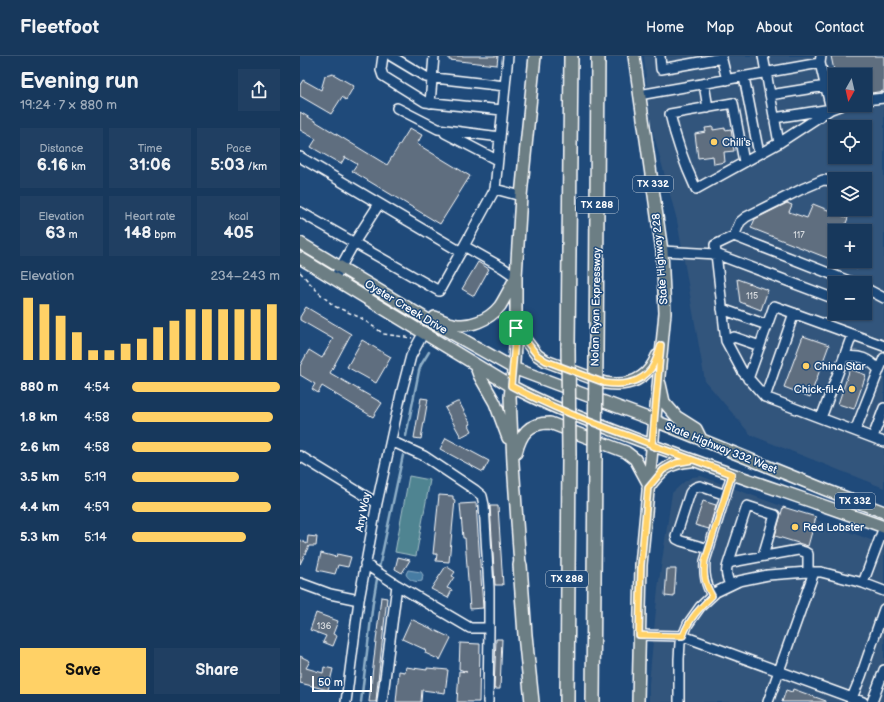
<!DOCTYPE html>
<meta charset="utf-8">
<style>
body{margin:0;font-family:"Balsamiq Sans",sans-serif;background:#203f62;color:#f1f3f6;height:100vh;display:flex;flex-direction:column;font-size:15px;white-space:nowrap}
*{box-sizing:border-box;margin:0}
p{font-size:13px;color:#9eacbb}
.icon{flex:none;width:22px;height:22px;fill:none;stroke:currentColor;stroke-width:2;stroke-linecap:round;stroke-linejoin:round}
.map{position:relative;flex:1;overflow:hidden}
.drawer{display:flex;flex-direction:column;background:#17385c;width:300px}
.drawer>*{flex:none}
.needle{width:26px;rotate:188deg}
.tools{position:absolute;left:528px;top:12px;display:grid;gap:8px}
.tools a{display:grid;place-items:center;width:44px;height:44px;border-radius:0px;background:#17385c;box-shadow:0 1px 3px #0004,0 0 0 1px #365272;font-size:20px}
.scale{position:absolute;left:12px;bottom:10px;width:60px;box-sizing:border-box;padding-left:4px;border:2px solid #fff;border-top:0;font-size:11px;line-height:14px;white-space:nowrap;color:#fff;-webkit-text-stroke:3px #1f4a7a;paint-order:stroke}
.pin{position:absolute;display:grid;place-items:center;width:34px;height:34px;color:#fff;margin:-17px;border-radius:8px;box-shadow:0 2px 6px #0006}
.round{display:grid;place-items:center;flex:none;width:42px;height:42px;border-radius:0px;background:#203f62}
.head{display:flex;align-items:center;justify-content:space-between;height:68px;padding:0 20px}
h1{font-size:22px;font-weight:600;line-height:30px}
.stats{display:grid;grid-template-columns:repeat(3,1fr);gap:6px;height:68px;padding:4px 20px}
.stats div{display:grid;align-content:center;border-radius:0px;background:#203f62;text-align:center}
.stats b{font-size:17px;font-weight:600}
.stats small{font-size:11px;font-weight:400}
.stats p{font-size:11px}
.chart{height:112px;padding:8px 20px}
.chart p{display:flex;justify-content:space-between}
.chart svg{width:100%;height:72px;margin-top:4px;stroke:#ffd166;stroke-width:6}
.button{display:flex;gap:8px;margin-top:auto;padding:8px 20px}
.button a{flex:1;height:46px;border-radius:0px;background:#ffd166;color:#111;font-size:16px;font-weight:600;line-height:46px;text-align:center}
.button a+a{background:#203f62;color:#f1f3f6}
ul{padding:0 20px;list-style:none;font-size:13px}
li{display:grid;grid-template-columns:64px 48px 1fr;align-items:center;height:30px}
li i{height:10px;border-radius:5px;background:#ffd166}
header{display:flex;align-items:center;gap:24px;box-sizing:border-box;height:56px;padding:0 20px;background:#17385c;border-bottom:1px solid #365272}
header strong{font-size:19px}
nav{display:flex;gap:22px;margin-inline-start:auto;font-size:14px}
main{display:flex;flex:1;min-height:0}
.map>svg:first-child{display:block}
</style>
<header>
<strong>Fleetfoot</strong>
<nav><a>Home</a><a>Map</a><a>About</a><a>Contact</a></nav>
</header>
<main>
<section class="drawer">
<div class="head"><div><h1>Evening run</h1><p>19:24 · 7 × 880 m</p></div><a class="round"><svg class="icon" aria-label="share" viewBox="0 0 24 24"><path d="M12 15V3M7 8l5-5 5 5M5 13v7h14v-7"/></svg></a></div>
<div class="stats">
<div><p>Distance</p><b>6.16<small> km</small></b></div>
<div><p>Time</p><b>31:06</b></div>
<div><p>Pace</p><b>5:03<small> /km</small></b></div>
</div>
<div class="stats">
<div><p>Elevation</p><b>63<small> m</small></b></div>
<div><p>Heart rate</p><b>148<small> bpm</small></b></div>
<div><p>kcal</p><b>405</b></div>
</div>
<div class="chart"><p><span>Elevation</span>234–243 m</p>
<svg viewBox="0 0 160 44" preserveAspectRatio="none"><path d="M5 44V6M15 44V10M25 44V17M35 44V27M45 44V38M55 44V38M65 44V34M75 44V31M85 44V24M95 44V20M105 44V13M115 44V13M125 44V13M135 44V13M145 44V13M155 44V10"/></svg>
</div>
<ul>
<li><b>880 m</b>4:54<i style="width:100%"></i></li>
<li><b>1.8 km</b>4:58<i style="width:95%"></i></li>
<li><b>2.6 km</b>4:58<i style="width:94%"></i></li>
<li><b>3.5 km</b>5:19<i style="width:72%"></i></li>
<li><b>4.4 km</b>4:59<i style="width:94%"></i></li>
<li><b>5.3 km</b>5:14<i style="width:77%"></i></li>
</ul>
<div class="button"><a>Save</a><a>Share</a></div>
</section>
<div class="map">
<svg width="584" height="646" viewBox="0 0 584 646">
<rect width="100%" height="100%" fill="#1f4a7a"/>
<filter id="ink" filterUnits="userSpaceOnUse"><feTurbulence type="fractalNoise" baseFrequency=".025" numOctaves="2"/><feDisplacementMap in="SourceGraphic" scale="8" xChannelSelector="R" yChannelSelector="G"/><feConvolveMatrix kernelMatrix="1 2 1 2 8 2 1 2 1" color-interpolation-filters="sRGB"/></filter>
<g filter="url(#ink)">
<!-- built -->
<path fill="#32557c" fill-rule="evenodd" d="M344 0H584V432L451 379 405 325 377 164 350 65ZM535 19H565V49H535ZM535 71H565V101H535ZM535 123H565V153H535ZM535 175H565V205H535ZM535 227H565V257H535Z
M401 420 584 489V646H349V628L358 532 372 437 384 426 392 421Z"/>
<!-- green -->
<path fill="#4f8491" stroke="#a7c2c8" d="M109 420 130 424 116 500 95 496Z"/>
<!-- water -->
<path fill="#467ca3" stroke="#90b0c8" d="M108 514 121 516 123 519 122 525C116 527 108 524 106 518Z"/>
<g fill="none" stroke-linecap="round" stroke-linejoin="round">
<!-- stream -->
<path stroke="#90b0c8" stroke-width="2.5" d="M106 380 119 315 121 309 129 296
M79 512 103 399
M61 646 73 546 77 523"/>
</g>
<!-- building -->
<path fill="#5f6e7f" stroke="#fff" d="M149 0H198L197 9 149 4Z
M531 0H584V35L565 38V19H535Z
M33 18 54 30 46 44 42 41 31 58 0 40V29L3 24 21 34 25 20Z
M0 56 87 109 110 72 122 79 117 88 170 120 140 168 52 115 57 108 45 101 41 108 11 91 16 83 0 74Z
M413 71V74L425 72V74L431 73 434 95 424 96 425 106 414 108 413 100 398 102 395 78 406 76 405 72Z
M487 147 492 149 489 156 507 162 513 148 548 162 543 175H535V205L451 172 455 163Z
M538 205H560L557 213Z
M178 206 189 213 174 240 162 233Z
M437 223 468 234 461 254 440 246Z
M6 251 51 278 30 317 82 347 73 361 22 330 18 337 12 333 15 328 0 319V310L9 294 22 302 33 283 0 264V261Z
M503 280 529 289 510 341 484 331Z
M62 284 91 301 76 327 47 311Z
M550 313 566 319 554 353 538 348Z
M121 342 128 343 121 383 114 382Z
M157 346H159L171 368 169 369 172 375 161 381 145 352Z
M146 382 189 405 183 416 140 393Z
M139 439 153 440V443L155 444 149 506 136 505 137 498H133Z
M403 445 416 449 409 473 395 469Z
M176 447 183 552 170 553 165 482H163L160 448Z
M190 450H198L203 529H195Z
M483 451 516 461 508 490 475 480Z
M8 480 17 481 16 490H9L0 508V484L7 488Z
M21 497 36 501 37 498 51 501 48 511 38 509 35 518 17 514Z
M98 501 110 504 102 517 95 513Z
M146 510 155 516 152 520 154 521 147 532 152 534 148 542 131 533Z
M367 513H376L374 541 365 540Z
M81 541 87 542 77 634 76 646H69Z
M16 557 38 565 33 578 37 580 33 590 23 586 26 580 10 574Z
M111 563 151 582 140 604 125 597 126 594 102 583Z
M196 583H202L200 633H194Z
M160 587 180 588 179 646H157L159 615 167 616 159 613Z
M0 600 10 605 6 612 23 617 24 611 33 613 28 634 0 627Z
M106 611 127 614V612L148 614 145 637 122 634 121 646H96L99 615 105 616Z
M493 633 526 645V646H482L486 634 492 636Z"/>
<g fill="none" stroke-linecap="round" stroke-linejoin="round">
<defs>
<path id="minor" d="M83 0 81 14 83 20 125 46 202 54
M91 0 126 21 205 30
M208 0 195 133 221 140
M360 0 361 13 422 2
M421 0 427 24
M463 0 479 87
M444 21 459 98
M404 28 408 52
M339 39 520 7
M470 39 526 30
M565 44 584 42
M130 47 134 0
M97 52 138 73 200 81
M474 62 531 53 520 7 521 0
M145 77 197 104
M0 101 161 196
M444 106 433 47 370 58C376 85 385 109 396 133L479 87 531 53 542 49
M557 153V154
M0 156 139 235 164 190 203 212 216 221
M434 180 440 166 446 161 502 133 523 124 535 125
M164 190 195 133
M362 195 416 198 535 243
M34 223 54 187 79 148
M554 227 434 180 415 189 426 285 442 315 465 341 584 386
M565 232 584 242
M422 253 467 269
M426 285 434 281 460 290
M544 301 552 279
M579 314 584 302
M448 323 474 250 584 290
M465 341 494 257
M521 362 544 301C560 299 568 302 579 314L555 375
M573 381 584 352
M91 385 124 400 175 434 182 440 184 449 189 532V572
M0 400 77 447
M409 493 381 485 377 483 376 480 390 437C393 433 394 431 400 430L426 439
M65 508 97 529 170 572H189L188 646
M428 508 447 450 475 459 463 500
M0 527 30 538 59 544
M563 527 584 471
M430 529C427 521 425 516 428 508L432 506 498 494 505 496 508 498V516
M412 540C406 528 404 519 405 505L432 418
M339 579 383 580 563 646
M552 642 561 620 584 553
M46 646 59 544 77 447 101 338 111 300 124 276
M82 646 97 529
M379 646V603L380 587 388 568 400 551 416 536 439 525 468 519 508 516H521L563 527 584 535
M468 646 514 516
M572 646 584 614"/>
<path id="major" d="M334 0 362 195 365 257 341 509 338 646
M0 187 130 265 213 312 353 364 526 434 584 456
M0 202 211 330C250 351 292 366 333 382 416 414 501 441 584 471
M135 261C141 264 147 267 153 268 169 272 189 264 200 250 205 242 210 232 215 223
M216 272 237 299 246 305 305 327C329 331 348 323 357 300
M175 308 179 319 195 347 208 382
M360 328 364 346 370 353 377 361 396 373 401 383
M216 397C221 378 228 367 250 367L326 396 335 403 348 427
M348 432C360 415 370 406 391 405
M220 509 213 407 210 341 214 307 216 272V221L221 140 235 0"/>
<path id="highway" d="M268 291 271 0
M296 298 298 0
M220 509 225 579 232 646
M267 646 269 400
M293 646 295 403"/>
</defs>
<!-- minor casing -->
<use href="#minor" stroke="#fff" stroke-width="12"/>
<!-- major casing -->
<use href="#major" stroke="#fff" stroke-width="14"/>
<!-- highway casing -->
<use href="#highway" stroke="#fff" stroke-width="16"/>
<!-- path -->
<path stroke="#fff" stroke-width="1.5" stroke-dasharray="4 3" stroke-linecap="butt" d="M0 216 18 236 34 250 61 262 84 278 112 282"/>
<!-- minor -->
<use href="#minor" stroke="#1f4a7a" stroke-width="9"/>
<!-- major -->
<use href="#major" stroke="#6c7e84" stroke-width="11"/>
<!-- highway -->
<use href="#highway" stroke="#6c7e84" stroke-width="13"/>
<defs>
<path id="highway-bridge" d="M268 291 269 400
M295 403 296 298"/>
</defs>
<!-- highway-bridge casing -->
<use href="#highway-bridge" stroke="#fff" stroke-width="16" stroke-linecap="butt"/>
<!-- highway-bridge -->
<use href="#highway-bridge" stroke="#6c7e84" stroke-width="13"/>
</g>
</g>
<g fill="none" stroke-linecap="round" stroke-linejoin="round" filter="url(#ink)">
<defs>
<path id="route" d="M216 272 211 330C250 351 290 366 332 381 365 394 399 406 432 418L405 505C403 520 405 527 412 540 399 553 389 563 383 580L339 579 341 509 348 432 363 414 376 407 393 404 352 390 361 289C358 297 356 306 351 313 341 327 322 330 305 327L246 305 237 299 216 272"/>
</defs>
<!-- route casing -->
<use href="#route" stroke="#fff" stroke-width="8"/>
<!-- route -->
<use href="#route" stroke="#ffd166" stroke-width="5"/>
</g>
<!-- markers -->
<g fill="#ffd166" stroke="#1f4a7a" stroke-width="1.5">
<circle cx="414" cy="86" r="4"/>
<circle cx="506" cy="310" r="4"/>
<circle cx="552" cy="333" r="4"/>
<circle cx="495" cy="471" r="4"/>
</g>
<g text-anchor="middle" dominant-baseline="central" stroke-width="3" stroke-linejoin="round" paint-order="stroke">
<!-- number labels -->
<g font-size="9" fill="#d7dbdf">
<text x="499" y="179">117</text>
<text x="452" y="240">115</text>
<text x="24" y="570">136</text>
</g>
<!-- shield labels -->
<g fill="#1f4a7a" stroke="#bcc9d7" stroke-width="1">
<rect x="333" y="120" width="40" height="16" rx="3"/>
<rect x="276" y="141" width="42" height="16" rx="3"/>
<rect x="535" y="437" width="40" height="16" rx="3"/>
<rect x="246" y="515" width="42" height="16" rx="3"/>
</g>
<g font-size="10" font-weight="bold" fill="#fff">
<text x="353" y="128">TX 332</text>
<text x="297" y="149">TX 288</text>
<text x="555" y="445">TX 332</text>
<text x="267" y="523">TX 288</text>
</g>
<!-- poi labels -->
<g font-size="11" fill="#fff" stroke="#1f4a7a" text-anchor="start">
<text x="422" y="86">Chili's</text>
<text x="514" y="310">China Star</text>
<text x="544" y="333" text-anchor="end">Chick-fil-A</text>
<text x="503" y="471">Red Lobster</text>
</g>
<!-- street labels -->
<g font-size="11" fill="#fff" stroke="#1f4a7a">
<text transform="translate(360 203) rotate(-95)">State Highway 228</text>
<text transform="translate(106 251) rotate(31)">Oyster Creek Drive</text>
<text transform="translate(296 251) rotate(-89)">Nolan Ryan Expressway</text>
<text transform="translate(421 392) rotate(22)">State Highway 332 West</text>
<text transform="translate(63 456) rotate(-79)">Any Way</text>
</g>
</g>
</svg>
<div class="tools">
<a><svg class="needle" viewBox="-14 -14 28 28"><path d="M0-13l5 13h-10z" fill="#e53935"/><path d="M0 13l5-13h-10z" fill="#9eacbb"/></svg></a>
<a><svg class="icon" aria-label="locate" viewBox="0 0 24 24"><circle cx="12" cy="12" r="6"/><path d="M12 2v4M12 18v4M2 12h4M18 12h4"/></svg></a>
<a><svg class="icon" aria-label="layers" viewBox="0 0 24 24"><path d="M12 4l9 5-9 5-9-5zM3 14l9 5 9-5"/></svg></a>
<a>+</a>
<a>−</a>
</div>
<div class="scale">50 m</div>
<div class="pin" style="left:216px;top:272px;background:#1e9e55"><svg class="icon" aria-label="arrive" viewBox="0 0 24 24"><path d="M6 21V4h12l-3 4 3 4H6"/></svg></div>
</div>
</main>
